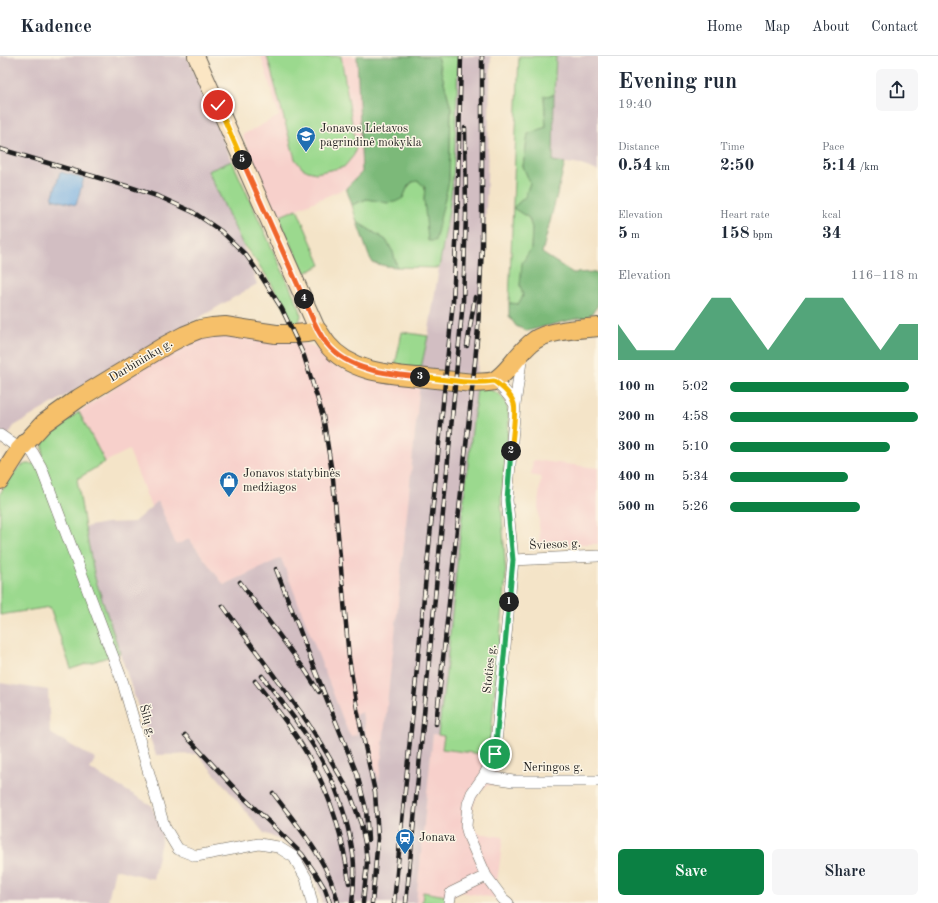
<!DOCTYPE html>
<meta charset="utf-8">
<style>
body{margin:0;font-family:"Old Standard TT",serif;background:#f6f6f7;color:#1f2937;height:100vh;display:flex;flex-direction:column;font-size:15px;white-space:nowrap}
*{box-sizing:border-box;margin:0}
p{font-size:13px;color:#747a83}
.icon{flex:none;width:22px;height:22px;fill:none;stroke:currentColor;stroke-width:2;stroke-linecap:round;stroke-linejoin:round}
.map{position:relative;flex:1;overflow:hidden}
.side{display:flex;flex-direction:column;background:#fff;width:340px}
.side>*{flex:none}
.pin{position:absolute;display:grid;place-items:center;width:34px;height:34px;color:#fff;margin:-17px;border:2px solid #fff;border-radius:50%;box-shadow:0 1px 4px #0007}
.km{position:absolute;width:20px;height:20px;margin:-10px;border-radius:50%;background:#222;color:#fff;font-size:11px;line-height:20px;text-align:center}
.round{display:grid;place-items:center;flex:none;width:42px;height:42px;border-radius:6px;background:#f6f6f7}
.summary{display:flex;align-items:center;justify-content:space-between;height:68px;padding:0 20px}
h1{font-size:22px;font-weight:700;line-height:30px}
.metrics{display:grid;grid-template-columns:repeat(3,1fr);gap:6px;height:68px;padding:4px 20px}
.metrics div{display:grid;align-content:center}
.metrics b{font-size:17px;font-weight:700}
.metrics small{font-size:11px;font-weight:400}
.metrics p{font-size:11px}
.chart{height:112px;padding:8px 20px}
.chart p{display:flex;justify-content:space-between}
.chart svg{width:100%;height:72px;margin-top:4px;fill:#0b8043;opacity:.7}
.primary-button{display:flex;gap:8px;margin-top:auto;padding:8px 20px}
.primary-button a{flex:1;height:46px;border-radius:6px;background:#0b8043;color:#fff;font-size:16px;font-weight:700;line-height:46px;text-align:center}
.primary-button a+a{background:#f6f6f7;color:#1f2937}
ul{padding:0 20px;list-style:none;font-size:13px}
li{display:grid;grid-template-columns:64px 48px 1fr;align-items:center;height:30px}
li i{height:10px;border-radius:5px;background:#0b8043}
header{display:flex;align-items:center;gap:24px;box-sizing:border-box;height:56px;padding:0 20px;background:#fff;border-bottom:1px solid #e0e1e3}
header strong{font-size:19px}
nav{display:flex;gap:22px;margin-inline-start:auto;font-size:14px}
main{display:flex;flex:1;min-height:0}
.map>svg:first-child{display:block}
</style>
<header>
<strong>Kadence</strong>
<nav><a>Home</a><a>Map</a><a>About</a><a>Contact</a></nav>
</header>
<main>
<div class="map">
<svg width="598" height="847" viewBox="0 0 598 847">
<rect width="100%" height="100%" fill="#fcf5e5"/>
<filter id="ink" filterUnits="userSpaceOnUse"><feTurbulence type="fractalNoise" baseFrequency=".025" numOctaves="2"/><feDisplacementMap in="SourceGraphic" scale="8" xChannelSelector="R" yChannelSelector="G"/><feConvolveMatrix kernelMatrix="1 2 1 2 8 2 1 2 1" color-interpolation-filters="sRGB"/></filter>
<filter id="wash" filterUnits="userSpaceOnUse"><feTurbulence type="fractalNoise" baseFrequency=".012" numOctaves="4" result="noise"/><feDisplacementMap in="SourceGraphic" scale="16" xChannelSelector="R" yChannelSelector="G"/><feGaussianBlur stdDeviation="0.9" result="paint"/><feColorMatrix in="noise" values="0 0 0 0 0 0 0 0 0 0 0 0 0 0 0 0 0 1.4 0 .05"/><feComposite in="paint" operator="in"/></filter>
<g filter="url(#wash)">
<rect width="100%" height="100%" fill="#f4e4c8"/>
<!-- built -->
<path fill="#f7d0cb" d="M261 0H357L362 116 346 132 278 161 242 79 279 60Z
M212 279 242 280 291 284 309 289 322 296 336 308 351 317 369 322 420 326 394 588 390 619 381 708 379 726 367 685 362 657 357 680H351L348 676 280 503 224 529 189 483 176 490 158 445 151 451 129 394 105 406 79 356 135 317 197 283Z
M533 404 598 412V488H540L538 449 541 421 531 419Z
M433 678 444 680 443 693 500 700 496 729H488L480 735 474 746 471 758 473 771 478 777 503 781 495 842 461 836 452 841 423 837 422 847H416Z"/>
<!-- industrial -->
<path fill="#d2bec2" d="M0 0H187L232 105 208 115 242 187 257 228 14 370 0 392Z
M458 0H491L486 153 479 292 477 320 421 312 428 280 450 143 453 119 456 61Z
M556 0H598V115L581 109 553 105 554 39Z
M420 326 477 332 463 450 446 617 438 679 433 678 416 847H322L316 826 302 804 287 787 264 777 198 698 156 699 135 642 95 522 85 471 106 467 134 466 158 445 176 489 189 483 224 529 281 502 348 676 351 680 357 679 355 659 362 656 367 685 379 725 381 708 390 619 394 588Z
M0 627 48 634 50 677 95 703 90 713 151 749 163 776 153 823 115 813 108 844 112 847H0Z"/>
<!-- green -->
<path fill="#9bd98e" stroke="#5c7a55" d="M267 0H341L356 91 354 99 344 111 316 117 308 115 302 112 295 103Z
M437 0H458C457 40 456 79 453 119 451 150 444 181 439 212L397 211 393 196 386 184 357 166 352 149 367 143 403 142C406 134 409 126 418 124L425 131 424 144 449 125 451 52Z
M519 0H556L554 39 544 41 546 71 528 79 523 110 530 127 525 141 513 152 529 162 532 172 531 193 528 199 520 229 523 240 518 248 509 247Z
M232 105 300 253 301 260 298 268 294 269 270 225 256 205 242 187 208 115Z
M297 153 321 209 305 217 278 161Z
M402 276 428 280 421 312 395 310Z
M477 332C501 334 508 341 509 366L501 444 506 520 489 699 442 693 444 680 438 679 446 617 463 450Z
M79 356 105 406 77 423 85 471 95 522 120 597 71 613 50 551 0 559V438C5 429 16 410 26 408 28 408 31 408 33 408L43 399V387L45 380Z
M423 836 452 841 451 847H422Z"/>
<!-- forest -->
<path fill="#7cb979" stroke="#4c6a4a" d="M357 0H437L451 52 449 125 435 185H428L424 144 425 131 418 125 412 126 408 130 403 142 395 146 387 147 367 143 352 149 346 132 362 116Z
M554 39 553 105 565 107 542 197 573 217 595 216 598 218V247L597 251 588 262H579L527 275 516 270 509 260V247L518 248 523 240 520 229 522 207 531 193 532 172 529 162 513 152 525 141 530 127 523 110 528 78 546 71 544 40Z
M357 166 386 184 393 196 397 211 386 210 373 207 369 200Z"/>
<!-- water -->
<path fill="#70abe1" stroke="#46647e" d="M60 116 84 122 76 149 52 143Z"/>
</g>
<g filter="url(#ink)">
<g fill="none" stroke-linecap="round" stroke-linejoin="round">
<defs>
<path id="street" d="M515 349 522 298
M0 379 20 393
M25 387 33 397 41 411 123 627 164 770 178 793 196 800 259 788 278 791 294 801 306 822 312 847
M513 504 598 500
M484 720 513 725H598
M486 820 503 843 508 847
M449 847 451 837 486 820 469 781 466 770 468 748 472 737 484 720 495 698 513 504 507 444 515 349C509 339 503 332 494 325"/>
<path id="secondary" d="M196 0 318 275"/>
<path id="primary" d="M0 424 20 393 44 367 79 342 166 289 185 279 200 273 212 271 225 270 276 278H294L307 277 318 275C321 279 324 284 327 288 349 315 385 318 417 321 436 323 454 325 473 327 479 326 488 327 494 325 501 321 507 314 512 308 519 299 526 290 535 284 549 274 581 273 598 271"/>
</defs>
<!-- street casing -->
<use href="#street" stroke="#686258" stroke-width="12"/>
<!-- secondary casing -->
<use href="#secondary" stroke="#686258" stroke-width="18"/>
<!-- primary casing -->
<use href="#primary" stroke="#686258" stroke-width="20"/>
<!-- street -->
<use href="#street" stroke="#fff" stroke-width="11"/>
<!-- secondary -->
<use href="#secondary" stroke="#fbe6c4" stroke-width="16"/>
<!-- primary -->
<use href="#primary" stroke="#f6c06b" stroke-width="18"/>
<defs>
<path id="rail" d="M0 93 130 131 160 141 193 156 221 175 246 199 263 223 282 253 304 300 323 360 333 423 349 602 357 653 375 736 378 782 372 847
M467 290 475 241
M276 513 319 624 357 718 366 753 368 784
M240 526 305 614 319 636
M223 550 302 658 322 689 350 737 361 768 365 787 367 807 363 847
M262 620C279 642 296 663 311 686 333 719 347 759 353 798 355 814 354 831 352 847
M255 625C275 651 296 677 311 705 332 743 344 785 349 827
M436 668 475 306 478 272 482 190V0
M185 679 239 737 302 798 316 818 325 833 330 847
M273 737C298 771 329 805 338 847
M394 847 453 245 457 169 461 0
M406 847 414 764 463 245 466 159 465 72"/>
</defs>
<!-- rail casing -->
<use href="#rail" stroke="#1c1c1c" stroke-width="4.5"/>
<!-- rail -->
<use href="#rail" stroke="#fcf5e5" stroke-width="3" stroke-dasharray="9" stroke-linecap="butt"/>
</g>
</g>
<g fill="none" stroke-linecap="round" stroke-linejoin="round" filter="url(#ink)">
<defs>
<path id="split-1" d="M495 698 509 546"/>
<path id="split-2" d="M509 546 513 504 507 444 511 395"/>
<path id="split-3" d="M420 321C444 323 470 329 494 325 502 331 511 338 514 348 516 353 512 387 511 395"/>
<path id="split-4" d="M304 243C311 258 316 275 327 288 349 315 388 318 420 321"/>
<path id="split-5" d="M242 104 304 243"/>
<path id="split-6" d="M218 49 242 104"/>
</defs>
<!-- split-1 casing -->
<use href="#split-1" stroke="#fff" stroke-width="8"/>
<!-- split-2 casing -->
<use href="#split-2" stroke="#fff" stroke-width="8"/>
<!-- split-3 casing -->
<use href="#split-3" stroke="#fff" stroke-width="8"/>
<!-- split-4 casing -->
<use href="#split-4" stroke="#fff" stroke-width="8"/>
<!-- split-5 casing -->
<use href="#split-5" stroke="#fff" stroke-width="8"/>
<!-- split-6 casing -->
<use href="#split-6" stroke="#fff" stroke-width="8"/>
<!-- split-1 -->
<use href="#split-1" stroke="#22a559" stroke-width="5"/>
<!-- split-2 -->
<use href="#split-2" stroke="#22a559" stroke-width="5"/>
<!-- split-3 -->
<use href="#split-3" stroke="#f5b400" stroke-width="5"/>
<!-- split-4 -->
<use href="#split-4" stroke="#f0652b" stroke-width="5"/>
<!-- split-5 -->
<use href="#split-5" stroke="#f0652b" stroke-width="5"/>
<!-- split-6 -->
<use href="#split-6" stroke="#f5b400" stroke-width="5"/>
</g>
<!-- icons -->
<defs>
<symbol id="school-pin" viewBox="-11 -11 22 30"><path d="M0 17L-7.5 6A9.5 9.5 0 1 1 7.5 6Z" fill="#1f6fb2" stroke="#fcf5e5"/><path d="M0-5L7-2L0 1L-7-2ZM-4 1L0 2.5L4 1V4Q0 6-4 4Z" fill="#fff"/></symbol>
<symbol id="shop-pin" viewBox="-11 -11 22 30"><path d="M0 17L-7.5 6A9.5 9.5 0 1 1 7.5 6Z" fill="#1f6fb2" stroke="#fcf5e5"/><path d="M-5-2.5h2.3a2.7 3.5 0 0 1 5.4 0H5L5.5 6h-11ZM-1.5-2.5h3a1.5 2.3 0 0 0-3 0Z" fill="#fff"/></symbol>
<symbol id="station-pin" viewBox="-11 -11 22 30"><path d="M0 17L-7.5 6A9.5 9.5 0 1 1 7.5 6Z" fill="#1f6fb2" stroke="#fcf5e5"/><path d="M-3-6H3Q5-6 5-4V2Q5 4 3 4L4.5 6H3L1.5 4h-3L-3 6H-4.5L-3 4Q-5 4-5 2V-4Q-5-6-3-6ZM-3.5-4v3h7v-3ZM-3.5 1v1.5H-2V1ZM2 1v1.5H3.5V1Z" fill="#fff"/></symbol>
</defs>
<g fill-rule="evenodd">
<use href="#school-pin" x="295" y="69" width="22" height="30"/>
<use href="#shop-pin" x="218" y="414" width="22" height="30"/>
<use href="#station-pin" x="394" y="771" width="22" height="30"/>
</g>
<g text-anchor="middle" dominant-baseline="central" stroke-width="3" stroke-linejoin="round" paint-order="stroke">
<!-- poi labels -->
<g font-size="12" fill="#1c1c1c" stroke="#fcf5e5" text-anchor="start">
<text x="320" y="73">Jonavos Lietavos<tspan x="320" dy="14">pagrindinė mokykla</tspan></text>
<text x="243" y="418">Jonavos statybinės<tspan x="243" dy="14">medžiagos</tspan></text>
<text x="419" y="782">Jonava</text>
</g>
<!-- street labels -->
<g font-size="12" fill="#1c1c1c" stroke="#fcf5e5">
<text transform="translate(141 305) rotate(-31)">Darbininkų g.</text>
<text transform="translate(555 489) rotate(-3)">Šviesos g.</text>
<text transform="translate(490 613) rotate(-84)">Stoties g.</text>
<text transform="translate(147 665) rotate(74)">Šilų g.</text>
<text x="553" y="712">Neringos g.</text>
</g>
</g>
</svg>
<div class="pin" style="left:495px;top:698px;background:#1e9e55"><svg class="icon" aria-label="arrive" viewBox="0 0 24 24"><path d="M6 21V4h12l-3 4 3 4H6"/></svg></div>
<div class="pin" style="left:218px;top:49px;background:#d93025"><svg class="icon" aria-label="check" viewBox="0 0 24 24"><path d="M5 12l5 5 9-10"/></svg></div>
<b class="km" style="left:509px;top:546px">1</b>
<b class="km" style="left:511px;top:395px">2</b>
<b class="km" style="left:420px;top:321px">3</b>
<b class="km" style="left:304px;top:243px">4</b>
<b class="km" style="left:242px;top:104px">5</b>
</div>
<section class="side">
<div class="summary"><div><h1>Evening run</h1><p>19:40</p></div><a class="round"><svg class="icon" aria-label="share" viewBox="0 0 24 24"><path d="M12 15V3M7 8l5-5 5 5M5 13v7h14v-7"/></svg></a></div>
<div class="metrics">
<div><p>Distance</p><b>0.54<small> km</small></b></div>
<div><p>Time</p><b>2:50</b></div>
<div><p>Pace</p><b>5:14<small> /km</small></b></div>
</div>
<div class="metrics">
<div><p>Elevation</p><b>5<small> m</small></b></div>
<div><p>Heart rate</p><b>158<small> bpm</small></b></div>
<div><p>kcal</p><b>34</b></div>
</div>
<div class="chart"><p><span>Elevation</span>116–118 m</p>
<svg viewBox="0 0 160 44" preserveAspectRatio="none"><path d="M0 44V22L10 38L20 38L30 38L40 22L50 6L60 6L70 22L80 38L90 22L100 6L110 6L120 6L130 22L140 38L150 22L160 22V44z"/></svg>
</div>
<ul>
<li><b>100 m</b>5:02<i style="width:95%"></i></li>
<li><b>200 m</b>4:58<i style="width:100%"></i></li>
<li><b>300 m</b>5:10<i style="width:85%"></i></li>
<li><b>400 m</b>5:34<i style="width:63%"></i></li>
<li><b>500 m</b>5:26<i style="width:69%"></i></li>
</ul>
<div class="primary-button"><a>Save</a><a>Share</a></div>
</section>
</main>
